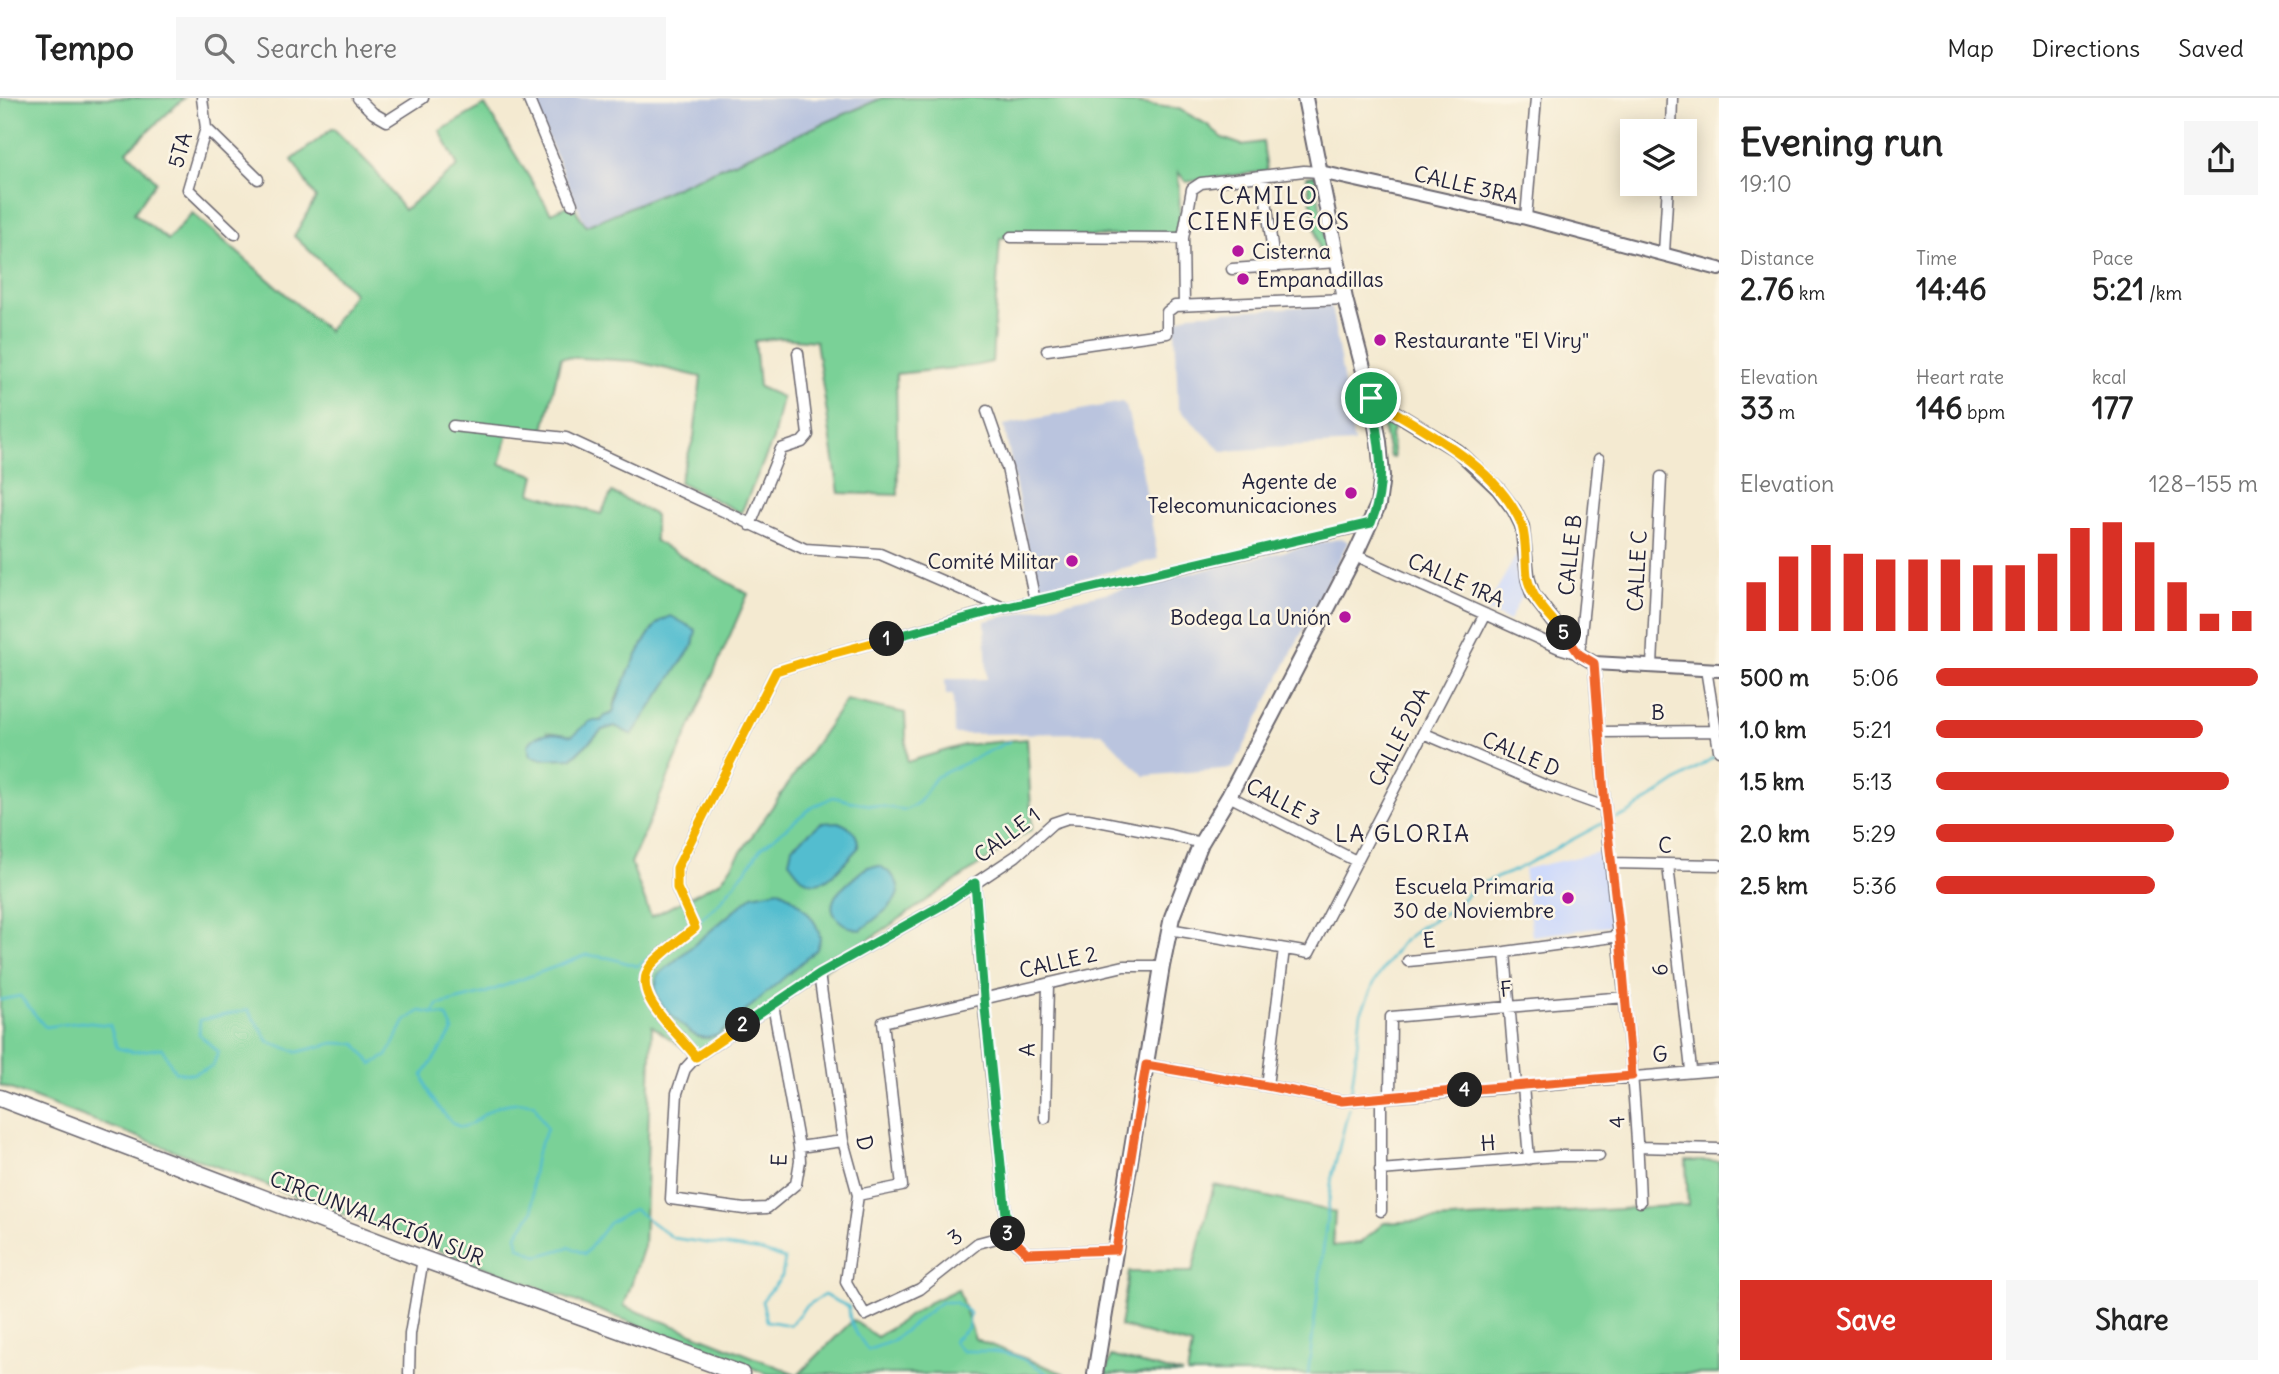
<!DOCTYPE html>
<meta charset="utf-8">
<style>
body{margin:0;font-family:Delius,sans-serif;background:#f6f6f6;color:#222;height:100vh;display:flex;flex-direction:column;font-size:26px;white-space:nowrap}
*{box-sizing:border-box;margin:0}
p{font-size:23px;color:#767676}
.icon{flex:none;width:38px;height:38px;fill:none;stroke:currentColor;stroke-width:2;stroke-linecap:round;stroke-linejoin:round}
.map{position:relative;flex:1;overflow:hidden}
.details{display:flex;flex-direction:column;background:#fff;width:560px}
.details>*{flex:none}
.controls{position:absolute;left:1620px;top:21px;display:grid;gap:14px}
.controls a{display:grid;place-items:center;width:77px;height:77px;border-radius:0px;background:#fff;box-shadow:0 4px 18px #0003;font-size:35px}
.pin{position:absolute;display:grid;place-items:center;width:60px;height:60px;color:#fff;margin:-30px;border:4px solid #fff;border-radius:50%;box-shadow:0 2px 7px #0007}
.km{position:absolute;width:35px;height:35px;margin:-18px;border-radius:50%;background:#222;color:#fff;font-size:19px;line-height:35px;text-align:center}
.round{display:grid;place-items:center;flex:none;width:74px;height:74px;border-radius:0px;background:#f6f6f6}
.headline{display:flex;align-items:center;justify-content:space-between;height:119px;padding:0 21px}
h1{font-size:38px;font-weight:700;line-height:52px}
.metrics{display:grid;grid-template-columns:repeat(3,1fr);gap:10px;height:119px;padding:7px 21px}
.metrics div{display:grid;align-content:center}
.metrics b{font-size:30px;font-weight:700}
.metrics small{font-size:19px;font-weight:400}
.metrics p{font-size:19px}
.chart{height:196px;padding:14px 21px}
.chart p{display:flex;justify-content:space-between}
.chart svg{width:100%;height:126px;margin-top:7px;stroke:#d93025;stroke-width:6}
.action{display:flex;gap:14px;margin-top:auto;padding:14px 21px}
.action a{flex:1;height:80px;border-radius:0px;background:#d93025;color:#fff;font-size:28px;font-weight:700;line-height:80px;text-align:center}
.action a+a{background:#f6f6f6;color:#222}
ul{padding:0 21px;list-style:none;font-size:23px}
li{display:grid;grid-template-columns:112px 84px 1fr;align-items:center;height:52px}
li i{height:18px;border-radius:9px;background:#d93025}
header{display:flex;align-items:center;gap:42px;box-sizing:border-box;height:98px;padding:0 35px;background:#fff;border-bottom:2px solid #e0e0e0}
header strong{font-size:33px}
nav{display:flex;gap:38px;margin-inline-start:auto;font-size:24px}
.search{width:490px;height:63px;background:#f6f6f6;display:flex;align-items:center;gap:18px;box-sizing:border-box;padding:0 24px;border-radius:0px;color:#767676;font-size:26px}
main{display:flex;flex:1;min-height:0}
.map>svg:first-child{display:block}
</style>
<header>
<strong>Tempo</strong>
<div class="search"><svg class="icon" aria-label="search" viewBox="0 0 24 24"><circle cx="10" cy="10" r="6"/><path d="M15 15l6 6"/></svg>Search here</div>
<nav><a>Map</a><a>Directions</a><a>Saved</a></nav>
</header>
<main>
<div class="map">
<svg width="1719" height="1276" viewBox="0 0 1719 1276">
<rect width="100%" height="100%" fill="#fcf5e5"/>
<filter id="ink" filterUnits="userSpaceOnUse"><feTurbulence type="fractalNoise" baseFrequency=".0143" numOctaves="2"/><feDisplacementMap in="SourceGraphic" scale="14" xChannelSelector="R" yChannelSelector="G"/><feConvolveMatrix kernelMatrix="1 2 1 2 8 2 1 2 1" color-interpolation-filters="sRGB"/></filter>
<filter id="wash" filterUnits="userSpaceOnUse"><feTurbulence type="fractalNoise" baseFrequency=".00686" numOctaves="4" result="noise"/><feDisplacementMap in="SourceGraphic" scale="28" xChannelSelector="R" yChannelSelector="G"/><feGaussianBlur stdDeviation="1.57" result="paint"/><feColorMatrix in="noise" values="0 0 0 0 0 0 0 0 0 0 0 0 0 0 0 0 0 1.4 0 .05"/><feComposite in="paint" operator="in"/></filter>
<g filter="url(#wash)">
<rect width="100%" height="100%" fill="#f4ead1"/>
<!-- built -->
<path fill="#cfdafa" d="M1517 456 1525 491 1509 523 1485 512Z
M1604 753 1610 828 1532 838 1524 771Z"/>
<!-- industrial -->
<path fill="#bac4de" d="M531 0H882L586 128Z
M1331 207 1354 345 1222 353 1178 310 1175 224 1190 216Z
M1122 304 1126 308 1142 371 1158 461 1036 493 1004 327Z
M1342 440 1348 444 1233 670 1144 678 1102 635 954 636 953 597H946L945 581H987L985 523Z"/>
<!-- green -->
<path fill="#7ad197" stroke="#4e7a69" stroke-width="2" fill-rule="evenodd" d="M0 0H184L127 53 156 83 134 115 168 142 192 115 328 233 354 195 294 138 316 100 292 62 333 30 373 70 404 112 458 68 440 33 485 7 551 115 572 106 586 128 882 0H1017L1136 5 1179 11 1208 27 1222 40 1242 47 1263 44 1267 73 1186 84 1178 74 1181 136 1000 140 992 264 974 268 896 276 898 397 839 395 816 243 781 240 755 243 759 289 782 299 773 342 741 415 679 384 694 339 701 279 634 263 561 259 544 332 508 336 500 366 535 377 531 395 601 416 612 394 655 417V443L748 496 631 765 651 819 721 783 846 602 905 615 907 664 964 647 1027 641 1032 731 696 959 652 928 644 1148 624 1208 796 1276H768L0 987ZM650 535 616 628 602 632 572 660 548 634 572 638 613 615 616 601ZM658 877 708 940 698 939 690 934 656 897 655 887Z
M1315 77 1329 164H1321L1307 79Z
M1379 312 1396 323 1391 337 1394 360 1390 359Z
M1686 1063H1719V1276H1187L1192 1248 1120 1228 1129 1174H1192L1214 1087 1335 1114 1333 1148 1360 1145 1384 1125 1688 1107Z
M958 1191 975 1241 1065 1276H799L853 1222 877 1239 928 1205Z
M1111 1258 1182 1276H1105Z"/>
<!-- water -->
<path fill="#53bdcf" stroke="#3a7085" stroke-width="2" d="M671 518 696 532 693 547 632 637 615 628 602 632 572 660 543 661 531 658 528 647C539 631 555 635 572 638L590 623H601L605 618 613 615C618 594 642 542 657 526 661 522 666 520 671 518Z
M838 724C851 729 859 736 858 750 845 763 824 796 804 781 798 776 793 769 789 763L792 749 821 725Z
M880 768C921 793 884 813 861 832 846 830 825 818 835 799 837 794 862 772 868 769 872 768 876 768 880 768Z
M779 792C794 798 819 822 820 840 820 844 818 847 817 851L718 937C711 939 705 941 697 938 687 934 661 908 657 899 654 891 656 885 658 877L753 797Z"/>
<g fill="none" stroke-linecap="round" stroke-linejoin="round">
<!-- stream -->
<path stroke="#53bdcf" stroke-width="2.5" d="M1617 720 1627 716 1714 659
M697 824 718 806 749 768 760 751 811 710 833 699 858 705 906 712 919 704 936 679 1010 643
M0 902 20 898 45 929 81 924 110 927 117 950 133 954 162 950 175 974 192 976 213 968 218 954 199 936 200 922 248 912 269 944 298 954 334 945 356 946 372 966 387 958 405 923 420 913 447 918 453 933 423 977C426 992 432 1000 441 1012 464 1042 468 1025 491 1012 502 1005 522 1003 534 1006L547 1031 536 1057 532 1082 533 1113 517 1137 519 1149 538 1158 570 1149 585 1156 609 1125 634 1111 673 1140 761 1153 785 1161 782 1178 762 1203 767 1223 790 1227 805 1209 824 1197 849 1209C848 1226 859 1239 868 1252L892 1243 941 1204H955L970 1215 968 1230 953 1243 962 1253C1004 1253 1012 1252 1048 1276
M433 916 438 907 482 896 587 857 610 860 637 868 656 856
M1351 996 1361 915 1375 883 1400 846 1419 830 1457 808 1473 789 1516 772 1603 725
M1308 1276 1332 1078 1349 1010"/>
</g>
</g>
<g filter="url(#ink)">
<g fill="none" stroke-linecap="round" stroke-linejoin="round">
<defs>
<path id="minor" d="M202 0 206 30 188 91 235 136
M358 0 373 15 387 23 423 0
M528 0 572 106
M206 30 258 81
M1671 33 1672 0
M1263 78 1273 156
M1526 120 1536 0
M1011 139 1183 140
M1664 155 1668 86
M1232 171 1338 164
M1184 208 1183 140 1192 91 1201 85 1304 73 1320 74
M1047 252 1167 235V214L1175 208 1345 201
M987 313 1007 370 1035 503
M453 328 566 340 805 451 880 456 1004 510
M750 427 781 351 802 344 808 337 798 255
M1355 457 1559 550 1579 556 1599 361
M1594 565C1599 631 1603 697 1610 762 1622 876 1636 989 1640 1104
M1652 568 1661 379
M1706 571 1719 652
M1600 634 1717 633
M1423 635 1544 687 1605 709
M1229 698 1356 763
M1610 765 1719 767
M1668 767 1691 972
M975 785 983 900 1008 1137
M1169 831 1309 855 1485 516
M1505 854 1516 988
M1408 863 1505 854 1620 838
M819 876 843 1043 858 1097 846 1184 865 1217 920 1191 978 1145 1008 1137 1027 1155 1116 1152
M773 907 799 1049 800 1063 796 1086 767 1110 744 1111 671 1101 677 995 685 971 696 959 819 876 944 806 1016 758 1053 725 1068 720 1088 721 1170 737 1201 745
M696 959C679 934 625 895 653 865 666 852 681 841 695 830L677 790V770L776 573 831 556 987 514 1371 426
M1146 967 1267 988 1342 1003 1719 972
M1267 988 1284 851
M1523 988 1529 1061
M1390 998 1391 919 1625 899
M1045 1020 1048 886
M799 1049 843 1043
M1638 1049 1719 1051
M1380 1072 1558 1058H1599
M858 1097 902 1088 883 924 1124 868H1162
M1381 1113V1000
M409 1276 410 1236 423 1161"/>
<path id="tertiary" d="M1320 74 1526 120 1719 171
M1371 300 1458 353 1498 391 1514 412 1522 428 1528 481 1533 497 1579 556 1594 565 1719 572"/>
<path id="secondary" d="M1095 1276 1162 868 1172 819 1201 745 1229 698 1272 617 1355 457 1378 407 1382 378 1379 344 1371 300 1345 201 1305 0"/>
<path id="primary" d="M0 1000 423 1161 741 1276"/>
</defs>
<!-- minor casing -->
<use href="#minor" stroke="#6c6870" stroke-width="13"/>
<!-- tertiary casing -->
<use href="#tertiary" stroke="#6c6870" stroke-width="16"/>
<!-- secondary casing -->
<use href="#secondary" stroke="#6c6870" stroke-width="18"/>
<!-- primary casing -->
<use href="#primary" stroke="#6c6870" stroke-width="19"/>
<!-- minor -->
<use href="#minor" stroke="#fff" stroke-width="10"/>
<!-- tertiary -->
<use href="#tertiary" stroke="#fff" stroke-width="12"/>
<!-- secondary -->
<use href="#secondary" stroke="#fff" stroke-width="14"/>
<!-- primary -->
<use href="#primary" stroke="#fff" stroke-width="16"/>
</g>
</g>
<g fill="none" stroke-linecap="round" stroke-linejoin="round" filter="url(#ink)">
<defs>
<path id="split-1" d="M887 541 1004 510 1371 425C1388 384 1379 343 1371 300"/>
<path id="split-2" d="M743 927 696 959C679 934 625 895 653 865 666 852 681 841 695 830L677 790V770L776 573 831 556 887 541"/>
<path id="split-3" d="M743 927 819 876 944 806 975 785 984 900 1008 1136"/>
<path id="split-4" d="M1008 1136 1027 1155 1116 1152 1146 967 1267 988 1342 1003 1465 992"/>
<path id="split-5" d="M1465 992 1632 978 1620 838 1605 709 1594 565 1579 556 1564 535"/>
<path id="split-6" d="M1371 300C1423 332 1496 367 1521 425 1527 440 1525 462 1527 478 1531 501 1550 518 1564 535"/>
</defs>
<!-- split-1 casing -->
<use href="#split-1" stroke="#fff" stroke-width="14"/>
<!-- split-2 casing -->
<use href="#split-2" stroke="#fff" stroke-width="14"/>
<!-- split-3 casing -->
<use href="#split-3" stroke="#fff" stroke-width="14"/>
<!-- split-4 casing -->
<use href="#split-4" stroke="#fff" stroke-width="14"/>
<!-- split-5 casing -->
<use href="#split-5" stroke="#fff" stroke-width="14"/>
<!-- split-6 casing -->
<use href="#split-6" stroke="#fff" stroke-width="14"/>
<!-- split-1 -->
<use href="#split-1" stroke="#22a559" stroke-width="9"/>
<!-- split-2 -->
<use href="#split-2" stroke="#f5b400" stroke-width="9"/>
<!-- split-3 -->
<use href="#split-3" stroke="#22a559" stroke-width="9"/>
<!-- split-4 -->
<use href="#split-4" stroke="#f0652b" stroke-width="9"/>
<!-- split-5 -->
<use href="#split-5" stroke="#f0652b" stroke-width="9"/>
<!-- split-6 -->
<use href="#split-6" stroke="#f5b400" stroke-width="9"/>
</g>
<!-- markers -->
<g fill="#b5179e" stroke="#fcf5e5" stroke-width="2.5">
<circle cx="1238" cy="153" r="7"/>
<circle cx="1243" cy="181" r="7"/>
<circle cx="1380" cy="242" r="7"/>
<circle cx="1351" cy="395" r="7"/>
<circle cx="1072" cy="463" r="7"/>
<circle cx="1345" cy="519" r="7"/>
<circle cx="1568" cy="800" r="7"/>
</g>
<g text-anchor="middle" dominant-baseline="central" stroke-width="5" stroke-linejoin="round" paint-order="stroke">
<!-- street labels -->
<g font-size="21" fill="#22223b" stroke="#fcf5e5">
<text transform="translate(180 52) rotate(-73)">5TA</text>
<text transform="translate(1466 87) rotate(13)">CALLE 3RA</text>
<text transform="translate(1570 457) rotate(-84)">CALLE B</text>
<text transform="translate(1637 473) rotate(-87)">CALLE C</text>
<text transform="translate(1456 482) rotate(24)">CALLE 1RA</text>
<text x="1658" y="614">B</text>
<text transform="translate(1399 639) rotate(-63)">CALLE 2DA</text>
<text transform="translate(1521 656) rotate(23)">CALLE D</text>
<text transform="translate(1283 704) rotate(27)">CALLE 3</text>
<text transform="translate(1007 737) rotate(-37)">CALLE 1</text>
<text transform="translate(1665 747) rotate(1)">C</text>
<text transform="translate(1429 842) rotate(-5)">E</text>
<text transform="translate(1058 864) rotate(-13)">CALLE 2</text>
<text transform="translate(1660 872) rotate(-96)">6</text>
<text transform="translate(1506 891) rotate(-5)">F</text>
<text transform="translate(1027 952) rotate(-89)">A</text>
<text transform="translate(1660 956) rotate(-5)">G</text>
<text transform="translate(1617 1024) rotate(-95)">4</text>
<text transform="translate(865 1045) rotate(77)">D</text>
<text transform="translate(1488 1045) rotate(-4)">H</text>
<text transform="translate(779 1062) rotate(-88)">E</text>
<text transform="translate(377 1120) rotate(21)">CIRCUNVALACIÓN SUR</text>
<text transform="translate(955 1139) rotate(-37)">3</text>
</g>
<!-- poi labels -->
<g font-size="21" fill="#22223b" stroke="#fcf5e5" text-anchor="end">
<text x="1252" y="153" text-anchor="start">Cisterna</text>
<text x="1257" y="181" text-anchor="start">Empanadillas</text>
<text x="1394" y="242" text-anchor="start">Restaurante "El Viry"</text>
<text x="1337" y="383">Agente de<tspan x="1337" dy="24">Telecomunicaciones</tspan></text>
<text x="1058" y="463">Comité Militar</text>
<text x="1331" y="519">Bodega La Unión</text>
<text x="1554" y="788">Escuela Primaria<tspan x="1554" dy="24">30 de Noviembre</tspan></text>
</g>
<!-- neighbourhood labels -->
<g font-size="23" letter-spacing="2" fill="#22223b" stroke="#fcf5e5">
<text x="1269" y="97">CAMILO<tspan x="1269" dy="26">CIENFUEGOS</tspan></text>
<text x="1403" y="735">LA GLORIA</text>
</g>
</g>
</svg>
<div class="controls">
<a><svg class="icon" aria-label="layers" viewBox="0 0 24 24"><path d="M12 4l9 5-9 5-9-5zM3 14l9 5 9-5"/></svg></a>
</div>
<div class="pin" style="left:1371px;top:300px;background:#1e9e55"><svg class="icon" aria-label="arrive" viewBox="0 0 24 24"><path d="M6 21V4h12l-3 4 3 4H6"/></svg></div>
<b class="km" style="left:887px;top:541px">1</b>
<b class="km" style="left:743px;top:927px">2</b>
<b class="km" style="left:1008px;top:1136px">3</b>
<b class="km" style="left:1465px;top:992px">4</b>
<b class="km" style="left:1564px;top:535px">5</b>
</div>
<section class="details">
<div class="headline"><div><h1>Evening run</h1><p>19:10</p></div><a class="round"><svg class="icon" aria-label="share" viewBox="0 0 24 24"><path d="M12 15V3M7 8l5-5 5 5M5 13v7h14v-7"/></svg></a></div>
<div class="metrics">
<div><p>Distance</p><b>2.76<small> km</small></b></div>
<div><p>Time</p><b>14:46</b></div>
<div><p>Pace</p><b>5:21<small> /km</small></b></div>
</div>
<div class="metrics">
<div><p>Elevation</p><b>33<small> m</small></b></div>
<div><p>Heart rate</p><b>146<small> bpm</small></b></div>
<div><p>kcal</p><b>177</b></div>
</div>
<div class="chart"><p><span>Elevation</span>128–155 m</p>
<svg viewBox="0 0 160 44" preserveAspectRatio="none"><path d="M5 44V27M15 44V18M25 44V14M35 44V17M45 44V19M55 44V19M65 44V19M75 44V21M85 44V21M95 44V17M105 44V8M115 44V6M125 44V13M135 44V27M145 44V38M155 44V37"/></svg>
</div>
<ul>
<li><b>500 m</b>5:06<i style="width:100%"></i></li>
<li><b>1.0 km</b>5:21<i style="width:83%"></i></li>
<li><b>1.5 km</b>5:13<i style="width:91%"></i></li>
<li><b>2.0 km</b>5:29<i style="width:74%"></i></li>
<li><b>2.5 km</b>5:36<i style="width:68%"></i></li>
</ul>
<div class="action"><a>Save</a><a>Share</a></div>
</section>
</main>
